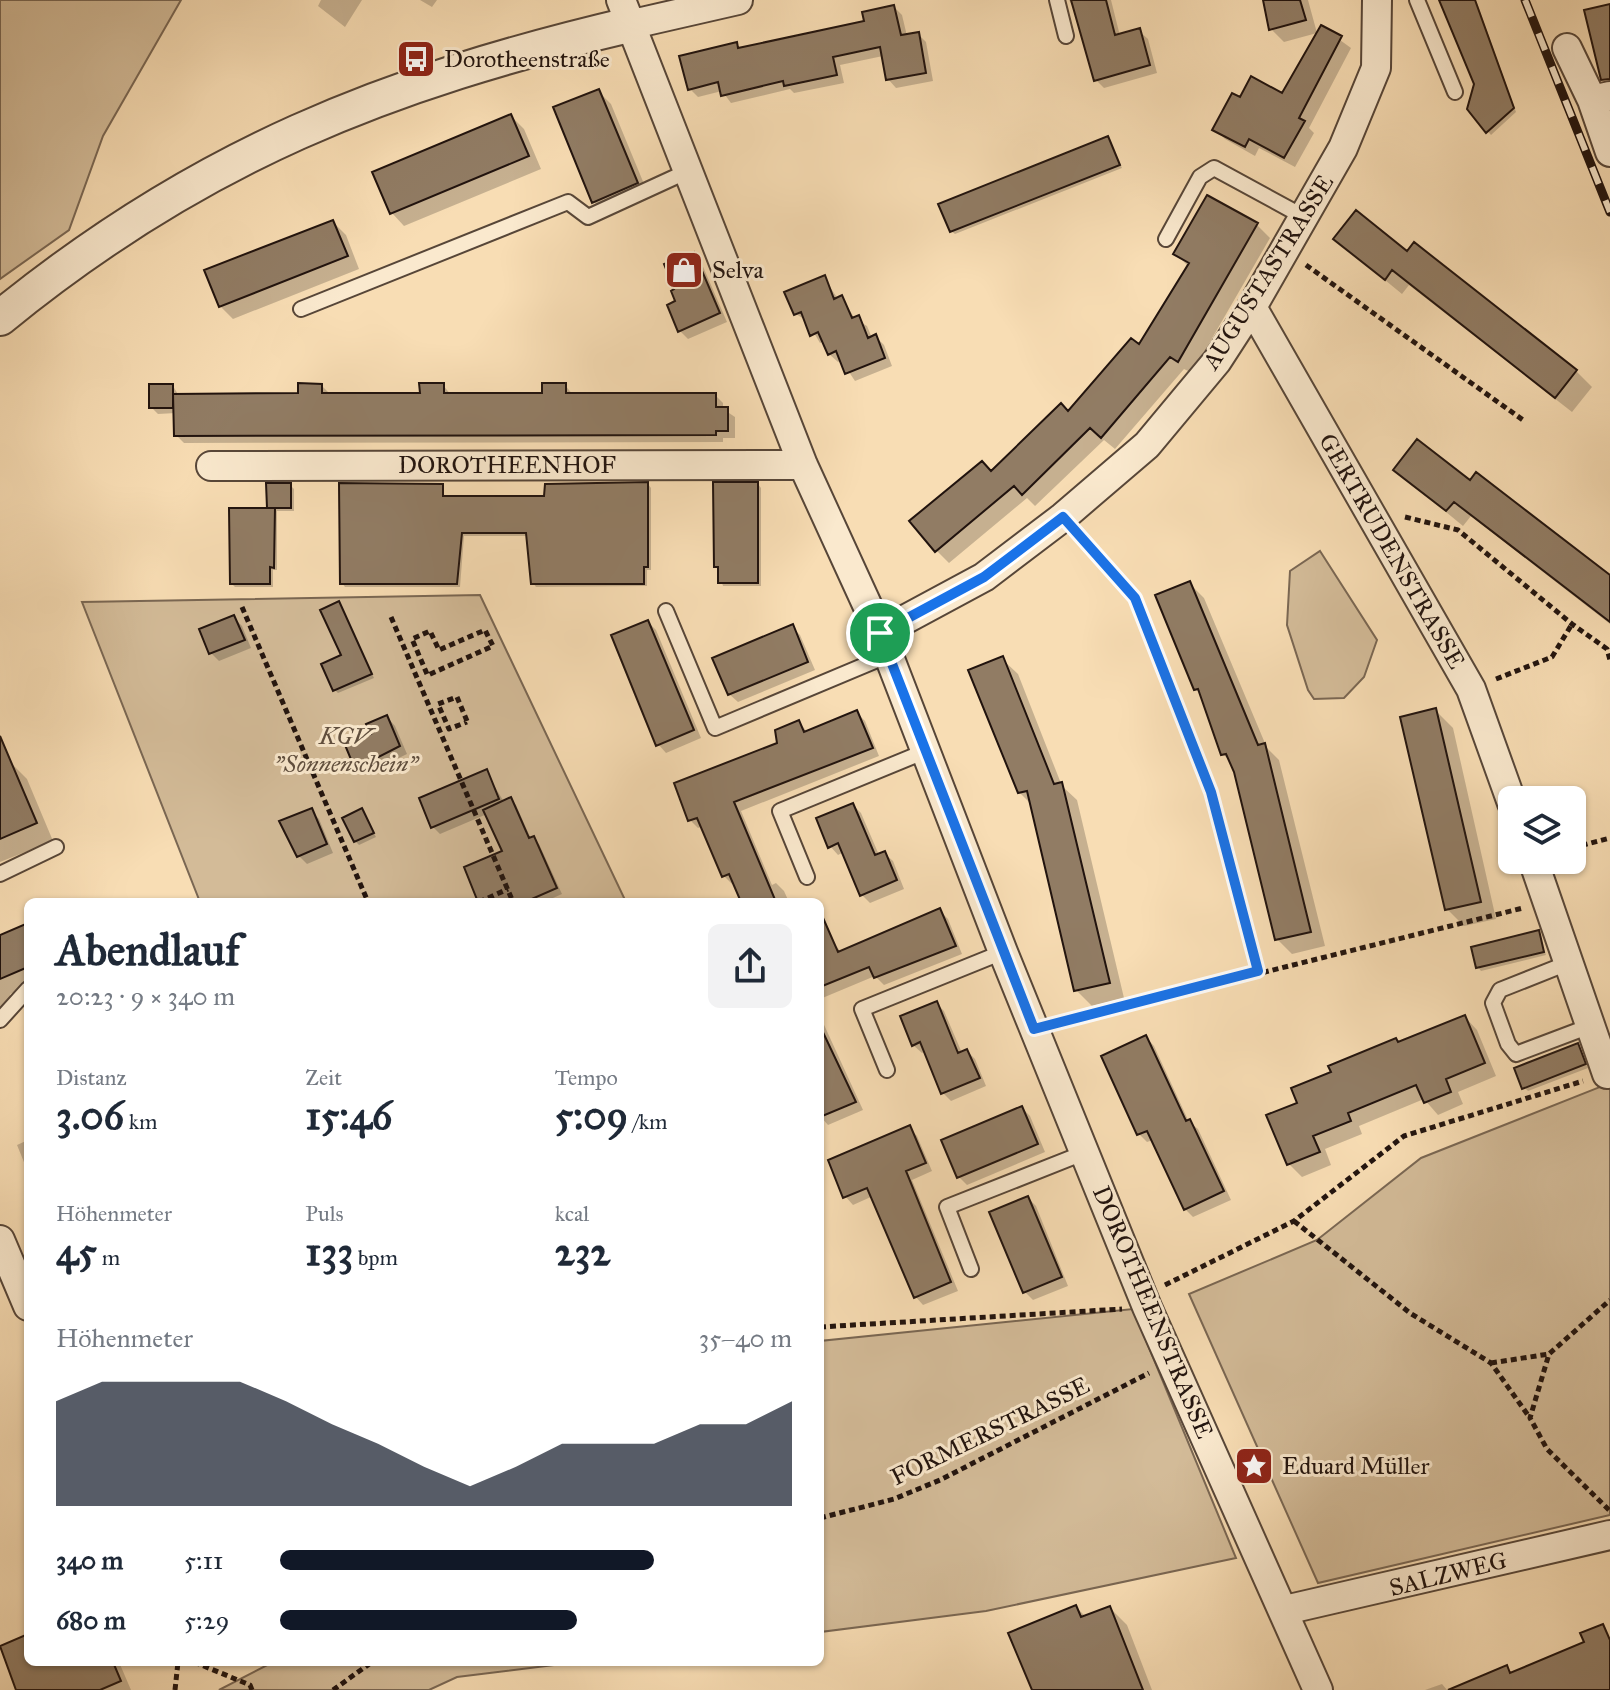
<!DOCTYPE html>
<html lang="de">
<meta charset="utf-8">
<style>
body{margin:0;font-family:"IM FELL Great Primer",serif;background:#f2f2f3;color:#1f2937;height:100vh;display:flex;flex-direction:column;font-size:30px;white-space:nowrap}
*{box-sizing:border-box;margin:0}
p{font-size:26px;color:#747a83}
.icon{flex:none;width:44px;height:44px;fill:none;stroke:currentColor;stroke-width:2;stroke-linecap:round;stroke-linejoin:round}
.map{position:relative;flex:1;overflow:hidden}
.panel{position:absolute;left:24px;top:898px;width:800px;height:768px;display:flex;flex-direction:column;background:#fff;border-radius:12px;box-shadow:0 2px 6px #0004}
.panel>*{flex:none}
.tools{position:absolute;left:1498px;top:786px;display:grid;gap:16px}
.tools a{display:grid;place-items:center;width:88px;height:88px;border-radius:12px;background:#fff;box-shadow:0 2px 6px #0004;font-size:40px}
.pin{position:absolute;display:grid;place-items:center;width:68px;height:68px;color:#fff;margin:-34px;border:4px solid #fff;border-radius:50%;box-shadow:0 2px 8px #0007}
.round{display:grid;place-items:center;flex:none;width:84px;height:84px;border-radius:12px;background:#f2f2f3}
.summary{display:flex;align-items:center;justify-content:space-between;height:136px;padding:0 32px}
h1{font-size:44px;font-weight:800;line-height:60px}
.stats{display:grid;grid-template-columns:repeat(3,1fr);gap:12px;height:136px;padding:8px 32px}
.stats div{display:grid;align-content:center}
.stats b{font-size:40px;font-weight:800}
.stats small{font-size:22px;font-weight:400}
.stats p{font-size:22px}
.chart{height:224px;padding:16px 32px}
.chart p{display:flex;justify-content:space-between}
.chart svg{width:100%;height:144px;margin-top:8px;fill:#111827;opacity:.7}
ul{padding:0 32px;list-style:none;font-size:26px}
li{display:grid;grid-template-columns:128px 96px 1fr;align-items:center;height:60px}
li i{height:20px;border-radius:10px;background:#111827}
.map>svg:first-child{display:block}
</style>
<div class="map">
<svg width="1610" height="1690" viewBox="0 0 1610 1690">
<rect width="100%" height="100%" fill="#f8ddb4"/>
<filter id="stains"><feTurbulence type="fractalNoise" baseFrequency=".0025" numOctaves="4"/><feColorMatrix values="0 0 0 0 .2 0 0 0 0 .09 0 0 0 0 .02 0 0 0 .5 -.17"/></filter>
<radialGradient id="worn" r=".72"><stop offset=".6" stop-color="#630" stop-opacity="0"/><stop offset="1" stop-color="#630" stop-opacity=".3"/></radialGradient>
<!-- green -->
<path fill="#d3bb98" stroke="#7a6753" stroke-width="2" d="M0 0H181L103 136 69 230 0 279Z
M1320 551 1377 640 1364 677 1344 698 1314 699 1308 690 1287 625 1290 571Z
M480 595 626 902H200L82 602Z
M1610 1083V1515L1318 1583 1189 1294 1317 1240 1421 1158Z
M1133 1309 1236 1558 986 1611 820 1632V1341Z
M273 1662H578L457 1677 429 1690H219Z"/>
<!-- shadow -->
<path fill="#0003" d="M321 0H362L345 27 318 6Z
M420 0H437L432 7Z
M1069 0H1111L1120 36 1139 31 1148 39 1157 73 1104 88 1096 80 1078 17Z
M1264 0H1308L1317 33 1284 42 1271 29Z
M1441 0H1476L1516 112 1491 135 1469 109 1476 84Z
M894 7 902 15 907 36 918 34 926 42 933 81 896 88 888 79 883 56 840 65 844 83 794 93 790 89 731 103 722 91 698 97 690 89 736 44 741 49 867 22Z
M1322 27 1351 48 1309 128 1314 133 1295 167 1259 148 1255 156 1225 139 1215 129 1241 99 1283 96Z
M598 91 611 104 649 196 607 214 594 202Z
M511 116 524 129 541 169 404 226 392 213Z
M1108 139 1122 168 955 234 951 231Z
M1208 198 1257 225 1270 238 1192 373 1184 369 1115 449 1104 440 1035 506 1027 498 949 563 936 550 992 473 1069 414 1140 348 1189 267 1176 254Z
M333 222 346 235 359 269 233 319 220 306Z
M1335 239 1408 254 1576 371 1592 387 1572 412 1409 285 1402 294Z
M693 254 701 262 727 322 688 339 680 331 678 302Z
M824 278 838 299 842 298 855 319 867 326 872 338 876 337 884 345 892 366 855 381 841 360 838 362 829 354 824 341 820 343 807 321 796 314Z
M321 385 329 393 422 395 443 385 451 395H544L565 385 573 395H715L723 403V409L735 417V438H723V442L184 443 176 435V413L158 414 151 407 173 386 179 396 300 395Z
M1395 470 1471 483 1610 578V624L1471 516 1463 526Z
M648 484 651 488V570H647V586L536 587 533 583 528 536H464L460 587H345L342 583 442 486 445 498H546Z
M758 484 761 488V586H723L716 566Z
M290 485 294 489V511H277V570H273V587H235L232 584 271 510Z
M1189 583 1204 598 1267 748 1279 760 1325 946 1292 954 1277 939 1232 763 1223 754 1202 695 1196 689Z
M339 603 374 678 338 693 335 690 344 656Z
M234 618 242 626 251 648 219 661 211 653Z
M648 622 656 630 701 738 666 753 658 744Z
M792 627 800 635 815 670 738 702 729 694Z
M1002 659 1018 674 1062 786 1077 800 1124 998 1092 1006 1076 990 1032 805 1019 792Z
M1436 711 1453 728 1496 919 1464 926 1447 909Z
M857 713 865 721 879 756 741 811 772 885 776 883 784 891 789 902H743L735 882 732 884 724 876 703 826 698 828 690 820 779 744 799 722 808 733Z
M387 717 395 726 407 754 364 775 356 767Z
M10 762 27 779 53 841 0 862V766Z
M486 772 504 802 510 799 516 805 531 839 539 844 562 894 544 902H480L505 852 487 814 440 834 433 827Z
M853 805 861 813 879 855 884 853 893 861 904 889 870 903 862 895 844 852 838 855 830 846Z
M311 811 319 819 333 853 307 864 299 856Z
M362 811 376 837 359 845 355 841Z
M940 911 948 919 962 954 884 985 875 976 820 999V945L832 941 841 952Z
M28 925V986L10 994 16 1008 0 1014V937Z
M1538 933 1546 955 1481 971 1478 967Z
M936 1003 944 1011 962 1053 967 1051 975 1059 986 1086 951 1101 943 1093 926 1051 922 1053 913 1045Z
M820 1016 863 1110 828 1125 820 1116Z
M1465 1017 1477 1030 1496 1076 1458 1092 1463 1104 1438 1115 1424 1099 1359 1126 1362 1134 1325 1149 1331 1165 1302 1177 1289 1164 1299 1104 1399 1044Z
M1146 1037 1154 1046 1189 1122 1198 1129 1231 1200 1193 1217 1185 1209 1153 1140 1147 1142 1139 1134 1103 1057Z
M1578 1046 1588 1068 1528 1091 1524 1087Z
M1022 1108 1030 1116 1045 1152 967 1185 959 1177Z
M909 1128 917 1136 932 1171 912 1180 958 1291 923 1305 915 1296 873 1196 853 1205 845 1196Z
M28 1140V1172L17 1145Z
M1028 1198 1036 1206 1068 1286 1033 1300 1025 1292 992 1213Z
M1076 1607 1086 1617 1110 1608 1127 1625 1152 1690H1034Z
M28 1636V1662H119L131 1690H18L0 1648Z
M1442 1684 1447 1690H1425Z"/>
<!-- building -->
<path fill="#917c64" stroke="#21130e" stroke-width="2" d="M1071 0H1106L1115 35 1140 28 1150 65 1094 81Z
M1263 0H1300L1306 20 1269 30Z
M1439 0H1475L1514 108 1486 133 1467 109 1474 84Z
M1610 4V79L1601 80 1584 10Z
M894 5 901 35 919 32 926 73 886 80 880 47 833 57 837 75 784 86 783 81 721 96 718 82 688 90 679 56 737 42 738 48 864 21 862 12Z
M1321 25 1342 36 1299 118 1305 121 1284 158 1249 139 1245 147 1212 130 1232 93 1240 97 1251 76 1282 93Z
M599 89 638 183 592 203 553 107Z
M511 114 529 156 390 214 372 172Z
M1108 136 1120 165 950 232 938 204Z
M1207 195 1258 223 1178 362 1170 357 1101 438 1090 428 1022 495 1014 486 935 552 909 521 982 461 991 471 1061 403 1068 411 1131 338 1139 344 1189 263 1173 254Z
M1356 210 1407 251 1414 242 1577 370 1555 398 1392 270 1385 280 1333 239Z
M333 220 348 256 219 307 204 270Z
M694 252 720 313 678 332 667 305 675 301 671 291 674 289 664 264Z
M825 275 834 299 842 295 852 318 859 315 868 338 876 334 885 358 845 374 836 351 828 355 818 332 810 336 801 312 794 315 784 292Z
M298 383 322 384V393H420L419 383H444V393H542V383H566V393H716V407H728V431H716V435L174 436 173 394 298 393Z
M149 384H173V408H149Z
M1417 439 1470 480 1476 472 1610 575V622L1454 502 1446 511 1393 470Z
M648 482V567H644V584H531L526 533H462L457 584H340L339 483 443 484V496H544L545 484Z
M713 482H758V583H718V567H714Z
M266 483H291V508H275L274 568 270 567V584H230L229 508H274H267Z
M1190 581 1258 745 1265 743 1311 932 1275 940 1234 772 1226 754 1221 755 1198 689 1194 690 1155 595Z
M339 601 372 674 333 691 321 664 341 655 320 610Z
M234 615 245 640 209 654 199 629Z
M648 620 694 730 656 746 611 635Z
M793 624 808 662 728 695 712 658Z
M1003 656 1054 784 1062 782 1110 983 1074 991 1027 791 1018 793 968 670Z
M1436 708 1481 902 1445 910 1400 717Z
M857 710 873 748 734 802 776 902H741L729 874 722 877 697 818 688 821 674 783 777 743 775 730 799 720 804 732Z
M387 715 400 746 355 769 345 745 371 734 366 724Z
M0 736 37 823 0 839Z
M487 769 499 799 431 828 419 798Z
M511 797 529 838 534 836 557 888 525 902H478L464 867 502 851 483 810Z
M853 803 875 855 885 851 897 880 860 896 838 843 828 848 816 818Z
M312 808 327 844 297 857 279 821Z
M362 808 374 833 354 842 342 818Z
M940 908 956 946 874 978 869 967 820 987V911L838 952Z
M28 923V967L0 979V935Z
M1539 930 1544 952 1476 968 1471 947Z
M937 1001 958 1053 967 1049 980 1078 941 1094 920 1042 912 1046 900 1016Z
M1465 1015 1485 1063 1446 1079 1451 1092 1424 1103 1416 1085 1348 1113 1351 1121 1313 1136 1320 1152 1287 1165 1266 1115 1297 1103 1291 1088 1331 1072 1328 1066 1396 1038 1398 1042Z
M820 1026 856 1102 820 1117Z
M1146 1035 1186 1121 1190 1119 1224 1191 1184 1210 1147 1131 1137 1135 1101 1056Z
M1578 1043 1586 1064 1522 1089 1514 1068Z
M1022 1106 1038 1144 957 1178 941 1140Z
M910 1125 926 1163 906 1171 951 1282 914 1298 867 1188 843 1198 828 1160Z
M1028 1196 1062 1277 1023 1293 989 1212Z
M1076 1605 1081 1617 1110 1606 1143 1690H1032L1008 1633Z
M1603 1624 1610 1640V1690H1448L1507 1665 1510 1673 1584 1642 1580 1633Z
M28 1634V1662H113L121 1681 100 1690H16L0 1646Z"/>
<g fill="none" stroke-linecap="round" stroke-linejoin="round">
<defs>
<path id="service" d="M1057 0 1066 36
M1417 0 1455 92
M1166 239 1200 177 1214 168 1304 217
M301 309 568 202 588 217 686 172
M666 611 715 728 889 655
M0 874 56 847
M807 877 780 811 926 751
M1568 963 1500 990 1493 1003 1508 1044 1516 1054 1590 1026
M0 1020 28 989
M887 1070 862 1009 1003 952
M971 1269 947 1207 1086 1152"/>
<path id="minor" d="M621 0 803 465 880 633 1003 952 1147 1307 1318 1690
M633 24 738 0
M1567 48 1592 100
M1610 96 1592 100 1610 152
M1252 307 1471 689 1512 803
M211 466 803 465
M880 633 984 577 1063 517 1147 445 1217 361 1252 307 1343 148 1376 68 1377 0
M1533 860 1607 1074
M0 1240 28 1306
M1285 1610 1610 1535"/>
<path id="tertiary" d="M0 318C198 156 386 82 633 24"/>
</defs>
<!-- service casing -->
<use href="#service" stroke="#574638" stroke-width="18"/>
<!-- minor casing -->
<use href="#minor" stroke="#574638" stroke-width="32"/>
<!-- tertiary casing -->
<use href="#tertiary" stroke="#574638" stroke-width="38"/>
<!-- path -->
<path stroke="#21130e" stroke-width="5" stroke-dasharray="6 4" stroke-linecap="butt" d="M1306 265 1523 420
M1405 517 1458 530 1572 624 1607 649 1610 660
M1080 536 1135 598 1211 792 1258 971
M242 607 368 902
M391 617 513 902
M427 674 412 639 430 631 439 650 485 630 493 646 428 675
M1496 679 1552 657 1572 624
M467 721 457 697 438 704 449 729 467 722
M1572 848 1610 838
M479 902 508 889
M1059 1023 1523 908
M1294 1221 1410 1313 1491 1363 1530 1418
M1165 1285 1294 1221 1404 1136 1583 1081
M820 1327 1122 1309
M1491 1363 1549 1354
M1609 1510 1547 1449 1530 1418 1549 1354 1610 1300
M820 1518 894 1499 940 1480 1149 1373
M194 1662 250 1685 252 1690
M175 1690 178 1662
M333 1690 372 1662"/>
<!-- service -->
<use href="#service" stroke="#fae9ce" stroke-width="14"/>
<!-- minor -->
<use href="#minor" stroke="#fae9ce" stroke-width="28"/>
<!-- tertiary -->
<use href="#tertiary" stroke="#fae9ce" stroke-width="34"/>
<defs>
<path id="rail" d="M1525 0 1610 212"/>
</defs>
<!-- rail casing -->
<use href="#rail" stroke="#21130e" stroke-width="9"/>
<!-- rail -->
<use href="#rail" stroke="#fae9ce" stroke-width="6" stroke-dasharray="18" stroke-linecap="butt"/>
</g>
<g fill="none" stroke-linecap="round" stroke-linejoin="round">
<defs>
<path id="route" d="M1063 517 1135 598 1211 792 1258 971 1034 1029 880 633 984 577Z"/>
</defs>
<!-- route casing -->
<use href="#route" stroke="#fff" stroke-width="16"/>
<!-- route -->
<use href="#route" stroke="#1a73e8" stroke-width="10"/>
</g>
<!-- icons -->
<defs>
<symbol id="bus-square" viewBox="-11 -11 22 22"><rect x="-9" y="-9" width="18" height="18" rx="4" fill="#8f2418" stroke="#fae9ce"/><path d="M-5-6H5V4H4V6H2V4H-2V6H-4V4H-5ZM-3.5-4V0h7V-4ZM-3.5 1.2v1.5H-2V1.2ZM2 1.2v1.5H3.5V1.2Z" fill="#fff"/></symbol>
<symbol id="shop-square" viewBox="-11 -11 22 22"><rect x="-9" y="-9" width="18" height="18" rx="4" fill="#8f2418" stroke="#fae9ce"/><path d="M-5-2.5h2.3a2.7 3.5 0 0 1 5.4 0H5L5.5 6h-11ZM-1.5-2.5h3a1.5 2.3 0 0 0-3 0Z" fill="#fff"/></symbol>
<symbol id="sight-square" viewBox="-11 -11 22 22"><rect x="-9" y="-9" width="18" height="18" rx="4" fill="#8f2418" stroke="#fae9ce"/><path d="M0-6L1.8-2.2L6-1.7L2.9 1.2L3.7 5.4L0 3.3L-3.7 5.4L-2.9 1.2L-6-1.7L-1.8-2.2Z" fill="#fff"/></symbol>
</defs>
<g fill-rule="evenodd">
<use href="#bus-square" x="394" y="37" width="44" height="44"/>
<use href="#shop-square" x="662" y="248" width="44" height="44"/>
<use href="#sight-square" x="1232" y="1444" width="44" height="44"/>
</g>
<g text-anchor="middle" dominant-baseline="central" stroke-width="6" stroke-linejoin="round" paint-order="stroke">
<!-- poi labels -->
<g font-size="24" fill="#21130e" stroke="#fae9ce" text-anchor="start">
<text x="444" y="59">Dorotheenstraße</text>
<text x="712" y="270">Selva</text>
<text x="1282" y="1466">Eduard Müller</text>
</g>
<!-- street labels -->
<g font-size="24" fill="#21130e" stroke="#fae9ce">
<text transform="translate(1268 272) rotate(-58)">AUGUSTASTRASSE</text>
<text x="507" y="465">DOROTHEENHOF</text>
<text transform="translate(1392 551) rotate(60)">GERTRUDENSTRASSE</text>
<text transform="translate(1153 1312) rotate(67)">DOROTHEENSTRASSE</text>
<text transform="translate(990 1431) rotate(-26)">FORMERSTRASSE</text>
<text transform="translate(1448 1574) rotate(-14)">SALZWEG</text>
</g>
<!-- park labels -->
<g font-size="24" font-style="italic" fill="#5f4e3e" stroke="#fae9ce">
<text x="346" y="736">KGV<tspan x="346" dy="28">"Sonnenschein"</tspan></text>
</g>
</g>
<rect width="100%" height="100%" filter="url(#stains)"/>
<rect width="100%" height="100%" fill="url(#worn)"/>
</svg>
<div class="tools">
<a><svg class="icon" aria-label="layers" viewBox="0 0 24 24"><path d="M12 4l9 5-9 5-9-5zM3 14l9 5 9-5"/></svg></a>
</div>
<div class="pin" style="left:880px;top:633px;background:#1e9e55"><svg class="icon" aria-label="arrive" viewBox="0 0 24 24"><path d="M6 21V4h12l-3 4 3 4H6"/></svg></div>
<section class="panel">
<div class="summary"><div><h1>Abendlauf</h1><p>20:23 · 9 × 340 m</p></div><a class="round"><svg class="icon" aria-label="share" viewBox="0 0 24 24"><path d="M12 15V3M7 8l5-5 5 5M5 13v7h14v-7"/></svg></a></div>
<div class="stats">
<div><p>Distanz</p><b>3.06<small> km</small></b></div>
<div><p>Zeit</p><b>15:46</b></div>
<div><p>Tempo</p><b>5:09<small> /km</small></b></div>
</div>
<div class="stats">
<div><p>Höhenmeter</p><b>45<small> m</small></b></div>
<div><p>Puls</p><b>133<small> bpm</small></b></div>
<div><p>kcal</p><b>232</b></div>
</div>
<div class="chart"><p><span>Höhenmeter</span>35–40 m</p>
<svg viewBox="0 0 160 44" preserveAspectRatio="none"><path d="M0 44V12L10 6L20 6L30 6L40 6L50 12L60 19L70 25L80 32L90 38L100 32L110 25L120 25L130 25L140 19L150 19L160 12V44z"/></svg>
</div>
<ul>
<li><b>340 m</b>5:11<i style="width:73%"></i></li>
<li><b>680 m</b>5:29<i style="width:58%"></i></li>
</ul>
</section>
</div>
